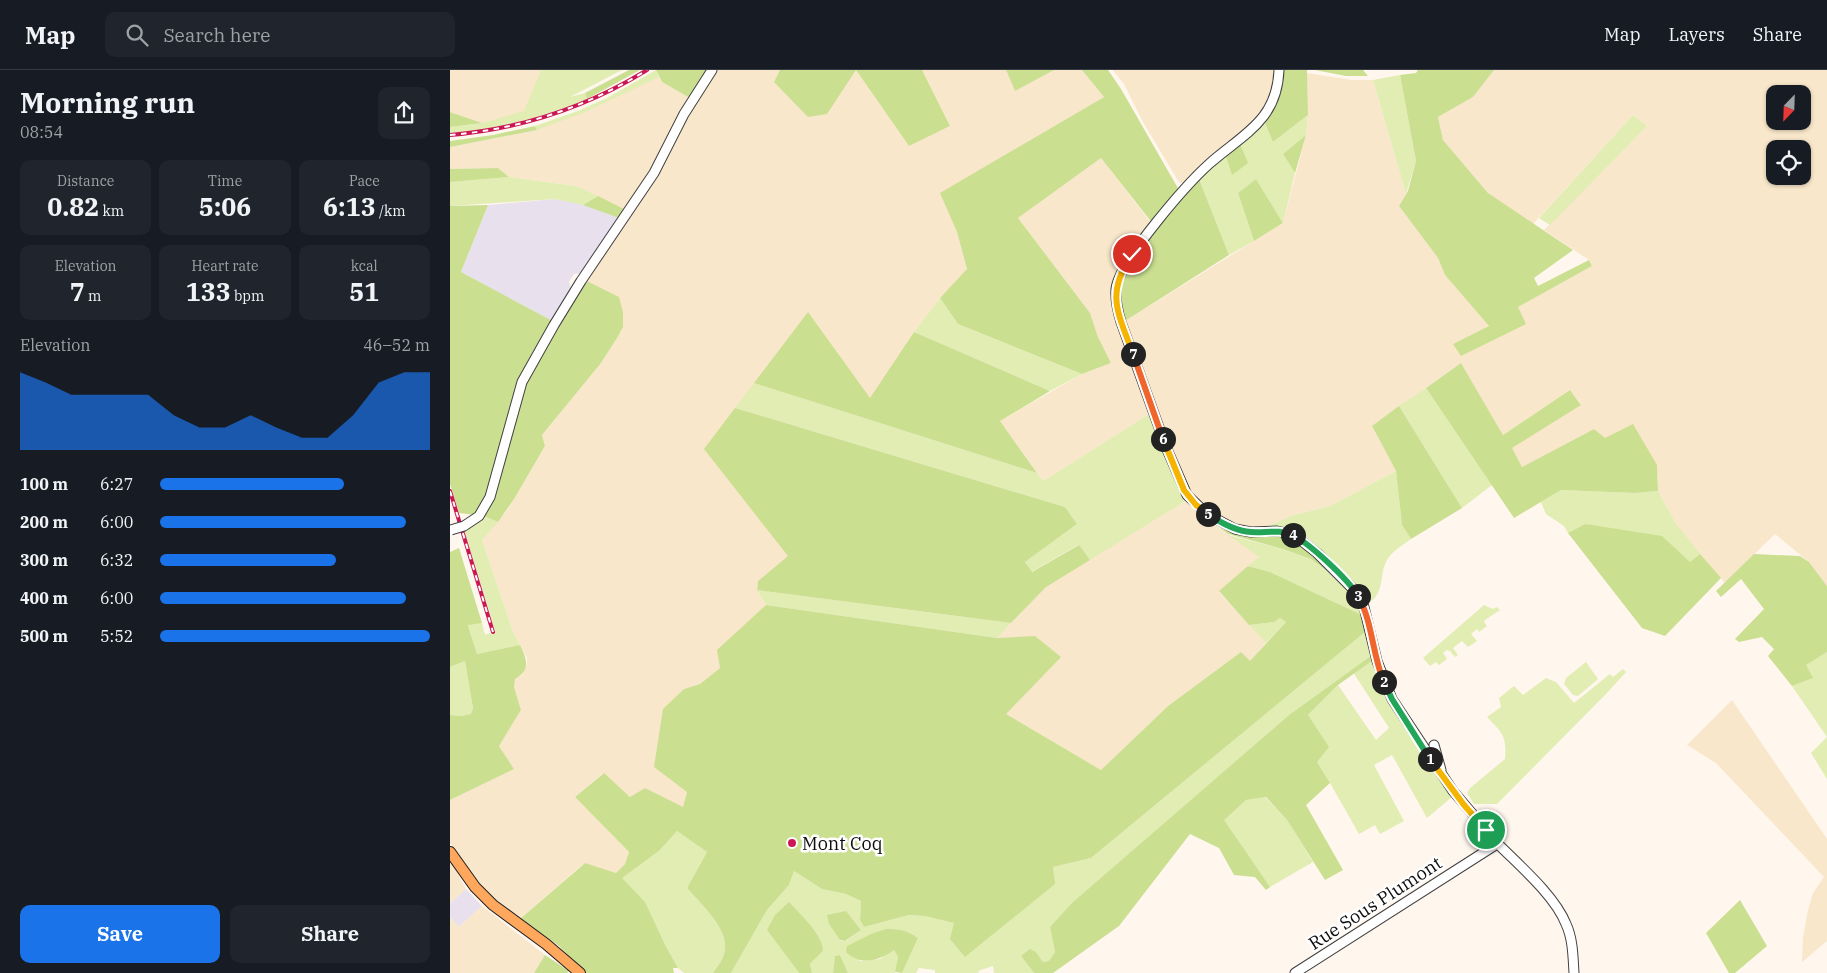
<!DOCTYPE html>
<meta charset="utf-8">
<style>
body{margin:0;font-family:"IBM Plex Serif",serif;background:#20242c;color:#f1f3f6;height:100vh;display:flex;flex-direction:column;font-size:19px;white-space:nowrap}
*{box-sizing:border-box;margin:0}
p{font-size:16px;color:#9ea1a6}
.icon{flex:none;width:28px;height:28px;fill:none;stroke:currentColor;stroke-width:2;stroke-linecap:round;stroke-linejoin:round}
.map{position:relative;flex:1;overflow:hidden}
.panel{display:flex;flex-direction:column;background:#171b24;width:450px}
.panel>*{flex:none}
.needle{width:32px;rotate:203deg}
.buttons{position:absolute;left:1316px;top:15px;display:grid;gap:10px}
.buttons a{display:grid;place-items:center;width:45px;height:45px;border-radius:10px;background:#171b24;box-shadow:0 1px 4px #0004;font-size:25px}
.pin{position:absolute;display:grid;place-items:center;width:42px;height:42px;color:#fff;margin:-21px;border:2px solid #fff;border-radius:50%;box-shadow:0 1px 5px #0007}
.km{position:absolute;width:25px;height:25px;margin:-12px;border-radius:50%;background:#222;color:#fff;font-size:14px;line-height:25px;text-align:center}
.round{display:grid;place-items:center;flex:none;width:52px;height:52px;border-radius:10px;background:#20242c}
.overview{display:flex;align-items:center;justify-content:space-between;height:85px;padding:0 20px}
h1{font-size:28px;font-weight:700;line-height:38px}
.stats{display:grid;grid-template-columns:repeat(3,1fr);gap:8px;height:85px;padding:5px 20px}
.stats div{display:grid;align-content:center;border-radius:10px;background:#20242c;text-align:center}
.stats b{font-size:25px;font-weight:700}
.stats small{font-size:14px;font-weight:400}
.stats p{font-size:14px}
.chart{height:140px;padding:10px 20px}
.chart p{display:flex;justify-content:space-between}
.chart svg{width:100%;height:90px;margin-top:5px;fill:#1a73e8;opacity:.7}
.action{display:flex;gap:10px;margin-top:auto;padding:10px 20px}
.action a{flex:1;height:58px;border-radius:10px;background:#1a73e8;color:#fff;font-size:20px;font-weight:700;line-height:58px;text-align:center}
.action a+a{background:#20242c;color:#f1f3f6}
ul{padding:0 20px;list-style:none;font-size:16px}
li{display:grid;grid-template-columns:80px 60px 1fr;align-items:center;height:38px}
li i{height:12px;border-radius:6px;background:#1a73e8}
header{display:flex;align-items:center;gap:30px;box-sizing:border-box;height:70px;padding:0 25px;background:#171b24;border-bottom:1px solid #363941}
header strong{font-size:24px}
nav{display:flex;gap:28px;margin-inline-start:auto;font-size:18px}
.search{width:350px;height:45px;background:#20242c;display:flex;align-items:center;gap:12px;box-sizing:border-box;padding:0 18px;border-radius:10px;color:#9ea1a6;font-size:19px}
main{display:flex;flex:1;min-height:0}
.map>svg:first-child{display:block}
</style>
<header>
<strong>Map</strong>
<div class="search"><svg class="icon" aria-label="search" viewBox="0 0 24 24"><circle cx="10" cy="10" r="6"/><path d="M15 15l6 6"/></svg>Search here</div>
<nav><a>Map</a><a>Layers</a><a>Share</a></nav>
</header>
<main>
<section class="panel">
<div class="overview"><div><h1>Morning run</h1><p>08:54</p></div><a class="round"><svg class="icon" aria-label="share" viewBox="0 0 24 24"><path d="M12 15V3M7 8l5-5 5 5M5 13v7h14v-7"/></svg></a></div>
<div class="stats">
<div><p>Distance</p><b>0.82<small> km</small></b></div>
<div><p>Time</p><b>5:06</b></div>
<div><p>Pace</p><b>6:13<small> /km</small></b></div>
</div>
<div class="stats">
<div><p>Elevation</p><b>7<small> m</small></b></div>
<div><p>Heart rate</p><b>133<small> bpm</small></b></div>
<div><p>kcal</p><b>51</b></div>
</div>
<div class="chart"><p><span>Elevation</span>46–52 m</p>
<svg viewBox="0 0 160 44" preserveAspectRatio="none"><path d="M0 44V6L10 11L20 17L30 17L40 17L50 17L60 27L70 33L80 33L90 27L100 33L110 38L120 38L130 27L140 11L150 6L160 6V44z"/></svg>
</div>
<ul>
<li><b>100 m</b>6:27<i style="width:68%"></i></li>
<li><b>200 m</b>6:00<i style="width:91%"></i></li>
<li><b>300 m</b>6:32<i style="width:65%"></i></li>
<li><b>400 m</b>6:00<i style="width:91%"></i></li>
<li><b>500 m</b>5:52<i style="width:100%"></i></li>
</ul>
<div class="action"><a>Save</a><a>Share</a></div>
</section>
<div class="map">
<svg width="1377" height="903" viewBox="0 0 1377 903">
<rect width="100%" height="100%" fill="#fff6ed"/>
<!-- industrial -->
<path fill="#e8e0ed" d="M105 129 129 133 169 148 133 203 124 204 119 212 121 219 102 251 11 202 38 135Z
M16 819 32 836 9 857 0 847V833Z"/>
<!-- farmland -->
<path fill="#f8e7ca" fill-rule="evenodd" d="M0 0H91L74 43 32 53 0 42Z
M265 0H330L324 12 377 43 406 0 459 76 500 56 472 0H556L565 21 604 0H632L654 27 491 123 507 162 517 200 490 228 464 262 420 329 357 242 338 487 308 511 307 520 316 535 268 580 270 598 250 614 234 619 237 722 233 738 195 718 180 727 153 703 125 727 179 782 175 794 166 803 134 793 70 849 48 833 32 817 0 773V730L64 699 49 676 71 640 64 617 65 609 72 605 77 594V588L63 562 32 470 58 439 95 376 92 365 151 293 167 268 173 257V242L169 227 137 211Z
M663 0H826L822 25 810 46 736 113H730L727 109 693 52 674 14Z
M1044 0H1377V516L1359 492 1325 464 1275 513 1248 483 1225 452 1208 421 1207 395 1155 368 1144 359 1072 397 1061 378 1131 334 1120 320 1053 365 1011 293 922 356 946 401 880 436 844 445 818 456 802 458 789 456 763 444 741 424 724 389 675 251 833 153 856 65 858 45 857 3 902 10H923L956 124 949 136 988 188 995 205 1039 256 1003 274 1075 254 1068 237 1142 196 1139 190 1094 160 1197 56 1183 45 1083 154 1038 123 993 70 988 47 1023 27ZM1325 24H1352V51H1325ZM1325 79H1352V106H1325Z
M209 7 212 12 240 28 209 89 176 140 126 116 59 107 48 98 0 99V77L87 60Z
M651 88 702 154 681 180 668 199 663 217 701 343 593 411 550 351 632 304 661 293 648 267 640 243 568 148Z
M737 430 744 439 809 487 769 522 816 573 800 592 791 582 718 636 651 700 555 644 547 568 595 517Z
M1282 630 1377 769V871L1352 892 1353 867 1358 840 1363 823 1374 807 1266 693 1237 675Z
M0 790 16 819 0 833Z
M32 836 95 885 84 903H0V847L9 857Z"/>
<!-- green -->
<path fill="#e2edb3" fill-rule="evenodd" d="M91 0H172L120 27 135 23 137 29C99 46 42 61 0 63V57L32 53 74 41Z
M206 0 209 7 133 43 87 60 85 56 128 41 157 28Z
M950 5 966 91 956 124 923 10Z
M858 45 856 65 833 84 845 103 833 153 806 109 788 123 804 171 779 185 749 109 815 53 823 72Z
M1183 45 1197 56 1100 155 1089 148Z
M59 107 126 116 148 126 133 135 105 129 0 136V112Z
M490 228 508 254 632 304 600 321 464 262Z
M304 313 587 403 593 411 701 343C710 368 720 409 737 430L640 490 628 475 581 502 575 492 627 454 615 437 285 338Z
M976 318 1042 415 1012 438 949 336Z
M946 401 952 455 961 469C953 475 942 481 937 490 929 504 935 522 920 532L915 531C904 512 862 465 841 458 834 456 825 456 818 456L844 445 880 436Z
M1111 420 1185 423 1208 421 1225 452 1250 484 1240 492 1135 454 1118 463 1114 456 1096 444 1091 432Z
M34 446 48 452 32 470 63 562 70 575 27 584 18 554 32 553 35 565 45 561 13 458Z
M778 465 833 479 861 489 886 509 889 508 903 525 912 545 820 502 798 496 809 487Z
M307 520 561 553 547 568 316 535Z
M1034 535 1043 539 1047 537 1050 540 1035 550 1034 552 1037 556 1029 562 1027 559 1021 564 1027 571 1018 577 1012 571 1003 578 1008 585 1005 587 1000 581 997 580 993 583 997 589 989 595 986 592 980 596 973 588Z
M830 548 836 552 816 573 799 555 823 552Z
M915 562 922 585 839 645 622 834 600 857 605 882 599 891 593 892 586 882 571 886 584 903H544L543 896 528 901 529 903H485V900L469 898 466 903H452L468 868C457 860 450 859 436 859L409 891 430 889 444 880 448 887 445 903H398L390 885 385 886 383 903H362L360 894 373 881 317 860 349 903H281L317 840 339 815 344 801 372 819 396 824 411 831 410 850 414 857 459 845 475 846 505 853 516 886 604 814 603 797 641 788ZM395 841 411 860 396 871H390Z
M1377 582V667L1342 616 1362 608 1355 595Z
M923 590C939 641 972 683 1003 726L977 748 942 685 924 695 954 751 930 764 925 755 909 764 880 713 866 691 858 645 888 615 926 670 939 658 903 602Z
M15 591 23 638 21 644 11 646 0 645V597Z
M1136 592 1148 609 1128 626 1123 625 1114 614 1116 608Z
M1173 599 1176 602 1156 624 1047 734H1024L1017 723 1020 718 1055 689C1057 665 1052 663 1037 647L1051 637 1049 628 1064 616 1073 625 1096 608 1106 612 1124 633 1160 604 1163 607Z
M1377 667V709L1361 683Z
M815 727 837 750 863 792 820 817 773 750 796 730Z
M227 761 257 782 237 818C250 833 277 857 275 878 275 887 268 896 263 903H234L228 898 171 808 210 780Z"/>
<!-- forest -->
<path fill="#cbdf91" d="M179 0H190L137 29 135 23Z
M206 0H259L240 28 212 12Z
M330 0H406L377 44 358 47 324 12Z
M406 0H472L500 56 459 76Z
M556 0H604L565 21Z
M632 0H658L671 19 733 127 749 109 779 185 675 251 669 229 671 209 707 159 651 88 568 148 640 243 648 267 661 293 632 304 508 254 490 228 517 199 507 162 490 123 654 27Z
M830 0H857L858 45 823 72 815 53C829 34 829 23 830 0Z
M865 0H913L918 6H896Z
M968 0H1044L1023 27 988 47 993 70 1038 123 1123 180 1084 208 1088 216 1139 190 1142 196 1068 237 1076 254 1011 286 1003 274 1039 256 995 205 988 188 949 136 958 121 966 91 950 5 966 3Z
M0 42 32 53 0 57Z
M85 56 87 60 0 77V71L43 65Z
M856 65 845 103 833 84Z
M790 74 798 93 782 105 776 86Z
M48 98 59 107 0 112V99Z
M806 109 833 153 804 171 788 123Z
M148 126 176 140 169 148 133 135Z
M38 135 11 202 110 255 137 211 169 227 173 242V257L167 268 151 293 92 365 95 376 64 429 48 452 34 446 9 443 0 414V136Z
M358 242 420 328 464 262 600 321 550 351 587 403 304 313Z
M1011 293 1053 365 1120 320 1131 335 1062 378 1072 397 1144 359 1155 368 1183 354 1207 395 1208 421 1185 423 1111 420 1064 448 976 318Z
M949 336 1012 438 961 469 952 455 946 401 922 356Z
M285 338 615 437 627 454 575 492 582 502 629 475 640 490 596 517 561 553 307 520 308 511 338 486 254 379Z
M762 451 828 464 849 470 889 508 887 509 861 489 833 479 778 464Z
M1135 454 1212 466 1240 492 1250 484 1271 508 1215 566 1192 558 1118 463Z
M9 478 32 553 18 555 27 584 70 575C77 589 81 600 65 609L64 617 71 640 49 676 64 699 0 730V645L11 646 21 644 23 638 15 591 0 597V482Z
M1304 484 1350 486 1359 492 1377 516V582L1356 595 1363 608 1342 616 1318 586 1324 579 1312 567 1289 572 1285 569 1314 539 1291 509 1271 527 1266 521Z
M798 496 820 502 912 545 915 562 641 788 603 797 605 814 515 887 500 869 504 853 475 846 459 845 414 857 410 850 411 831 396 824 372 819 344 801 339 815 317 840 281 903H263C268 896 275 887 275 878 277 857 250 833 237 818L257 782 227 761 210 780 172 808 195 832 216 877 228 898H223L224 903H135L109 876 70 849 135 793 166 803 175 794 179 782 125 727 154 703 180 727 195 718 233 737 237 722 204 697 213 639 234 619 250 614 270 598 267 580 316 535 547 568 585 566 611 587 556 644 651 700 718 636 791 582 800 591 836 552 830 548 824 552 799 555 769 521Z
M922 585 923 590 888 615 858 645 879 677 867 692 880 713 856 735 893 800 875 810 837 750 816 727 796 730 774 750 820 817 816 820 805 807 784 805 769 778 740 764 669 856 603 903H584L571 886 580 879 586 882 593 892 599 891 605 882 600 857 622 833 839 645Z
M1290 830 1317 876 1285 903H1279L1256 863Z
M339 832C350 844 373 865 373 881L360 894 362 903H349L317 860 325 845Z
M396 841 411 860 395 871 390 870 379 854 377 845Z
M436 859C450 859 457 860 468 868L452 903 445 902 448 887 444 880C430 891 410 896 396 882L397 876 421 864Z
M95 885 119 901 117 903H84Z
M390 885 398 903H383L385 886Z"/>
<g fill="none" stroke-linecap="round" stroke-linejoin="round">
<defs>
<path id="minor" d="M829 0C827 51 793 64 759 94 737 114 669 191 666 219 665 230 668 242 671 252L716 377 737 425 757 444 785 459 801 462 827 461 844 465 867 483 902 518 914 537 927 591 942 629 1003 721 1043 768 1044 772 1049 775C1070 796 1105 826 1116 854 1123 869 1123 887 1124 903
M14 456 29 446 40 427 72 312 104 255 131 211 204 103 234 44 262 0
M984 675 991 700
M845 903 1047 774"/>
<path id="major" d="M0 782 25 817 43 835 96 874 130 903"/>
</defs>
<!-- minor casing -->
<use href="#minor" stroke="#404040" stroke-width="11"/>
<!-- major casing -->
<use href="#major" stroke="#1e1e1e" stroke-width="12"/>
<!-- minor -->
<use href="#minor" stroke="#fff" stroke-width="9"/>
<!-- major -->
<use href="#major" stroke="#ffa85d" stroke-width="10"/>
<defs>
<path id="rail" d="M0 65C71 59 137 37 197 0
M0 421 43 562"/>
</defs>
<!-- rail casing -->
<use href="#rail" stroke="#ca1855" stroke-width="4"/>
<!-- rail -->
<use href="#rail" stroke="#fff" stroke-width="2" stroke-dasharray="5.5" stroke-linecap="butt"/>
<defs>
<path id="minor-bridge" d="M1 460 14 456"/>
</defs>
<!-- minor-bridge casing -->
<use href="#minor-bridge" stroke="#404040" stroke-width="11" stroke-linecap="butt"/>
<!-- minor-bridge -->
<use href="#minor-bridge" stroke="#fff" stroke-width="9"/>
</g>
<g fill="none" stroke-linecap="round" stroke-linejoin="round">
<defs>
<path id="split-1" d="M980 689 1014 735 1036 760"/>
<path id="split-2" d="M934 612 942 629 980 689"/>
<path id="split-3" d="M908 526C923 552 922 585 934 612"/>
<path id="split-4" d="M843 465C861 475 898 509 908 526"/>
<path id="split-5" d="M758 444C771 453 785 461 801 462 816 463 829 459 843 465"/>
<path id="split-6" d="M713 369 734 420 746 435 758 444"/>
<path id="split-7" d="M683 284 713 369"/>
<path id="split-8" d="M682 184C655 225 668 242 683 284"/>
</defs>
<!-- split-1 casing -->
<use href="#split-1" stroke="#fff" stroke-width="10"/>
<!-- split-2 casing -->
<use href="#split-2" stroke="#fff" stroke-width="10"/>
<!-- split-3 casing -->
<use href="#split-3" stroke="#fff" stroke-width="10"/>
<!-- split-4 casing -->
<use href="#split-4" stroke="#fff" stroke-width="10"/>
<!-- split-5 casing -->
<use href="#split-5" stroke="#fff" stroke-width="10"/>
<!-- split-6 casing -->
<use href="#split-6" stroke="#fff" stroke-width="10"/>
<!-- split-7 casing -->
<use href="#split-7" stroke="#fff" stroke-width="10"/>
<!-- split-8 casing -->
<use href="#split-8" stroke="#fff" stroke-width="10"/>
<!-- split-1 -->
<use href="#split-1" stroke="#f5b400" stroke-width="6"/>
<!-- split-2 -->
<use href="#split-2" stroke="#22a559" stroke-width="6"/>
<!-- split-3 -->
<use href="#split-3" stroke="#f0652b" stroke-width="6"/>
<!-- split-4 -->
<use href="#split-4" stroke="#22a559" stroke-width="6"/>
<!-- split-5 -->
<use href="#split-5" stroke="#22a559" stroke-width="6"/>
<!-- split-6 -->
<use href="#split-6" stroke="#f5b400" stroke-width="6"/>
<!-- split-7 -->
<use href="#split-7" stroke="#f0652b" stroke-width="6"/>
<!-- split-8 -->
<use href="#split-8" stroke="#f5b400" stroke-width="6"/>
</g>
<!-- markers -->
<circle fill="#ca1855" stroke="#fff" stroke-width="2" cx="342" cy="773" r="5"/>
<g text-anchor="middle" dominant-baseline="central" stroke-width="5" stroke-linejoin="round" paint-order="stroke">
<!-- poi labels -->
<g font-size="18" fill="#0d0d0d" stroke="#fff" text-anchor="start">
<text x="352" y="773">Mont Coq</text>
</g>
<!-- street labels -->
<g font-size="18" fill="#0d0d0d" stroke="#fff">
<text transform="translate(925 833) rotate(-33)">Rue Sous Plumont</text>
</g>
</g>
</svg>
<div class="buttons">
<a><svg class="needle" viewBox="-14 -14 28 28"><path d="M0-13l5 13h-10z" fill="#e53935"/><path d="M0 13l5-13h-10z" fill="#9ea1a6"/></svg></a>
<a><svg class="icon" aria-label="locate" viewBox="0 0 24 24"><circle cx="12" cy="12" r="6"/><path d="M12 2v4M12 18v4M2 12h4M18 12h4"/></svg></a>
</div>
<div class="pin" style="left:1036px;top:760px;background:#1e9e55"><svg class="icon" aria-label="arrive" viewBox="0 0 24 24"><path d="M6 21V4h12l-3 4 3 4H6"/></svg></div>
<div class="pin" style="left:682px;top:184px;background:#d93025"><svg class="icon" aria-label="check" viewBox="0 0 24 24"><path d="M5 12l5 5 9-10"/></svg></div>
<b class="km" style="left:980px;top:689px">1</b>
<b class="km" style="left:934px;top:612px">2</b>
<b class="km" style="left:908px;top:526px">3</b>
<b class="km" style="left:843px;top:465px">4</b>
<b class="km" style="left:758px;top:444px">5</b>
<b class="km" style="left:713px;top:369px">6</b>
<b class="km" style="left:683px;top:284px">7</b>
</div>
</main>
